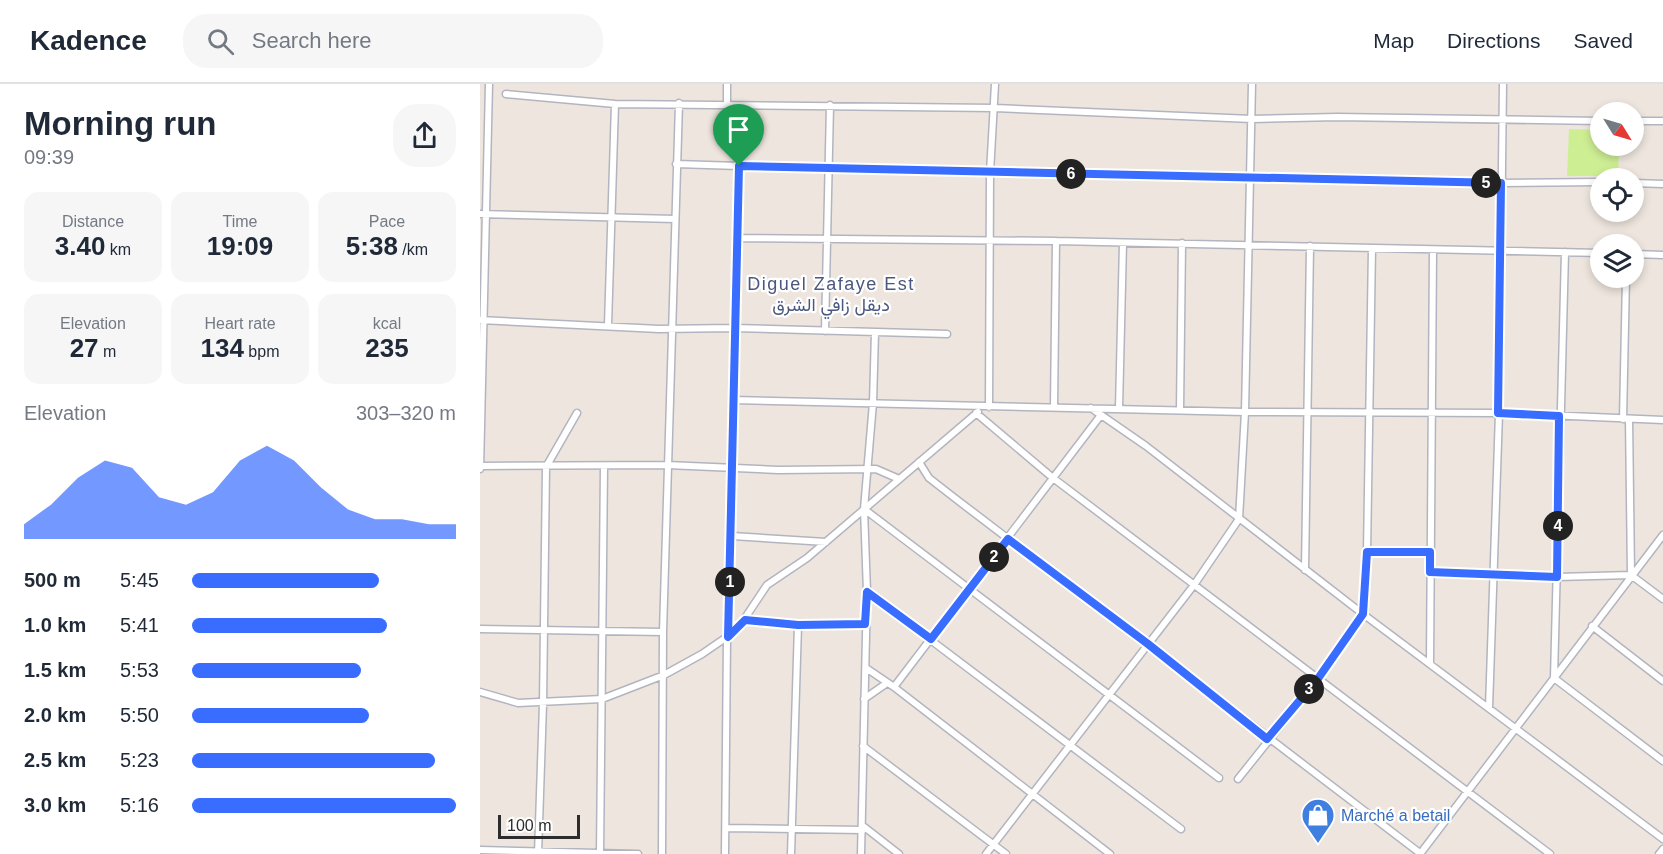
<!DOCTYPE html>
<meta charset="utf-8">
<style>
body{margin:0;font-family:Helvetica,Vazirmatn,sans-serif;background:#f6f6f7;color:#1f2937;height:100vh;display:flex;flex-direction:column;font-size:22px;white-space:nowrap}
*{box-sizing:border-box;margin:0}
p{font-size:20px;color:#747a83}
.icon{flex:none;width:33px;height:33px;fill:none;stroke:currentColor;stroke-width:2;stroke-linecap:round;stroke-linejoin:round}
.map{position:relative;flex:1;overflow:hidden}
.drawer{display:flex;flex-direction:column;background:#fff;width:480px}
.drawer>*{flex:none}
.needle{width:39px;rotate:127deg}
.fabs{position:absolute;left:1110px;top:18px;display:grid;gap:12px}
.fabs a{display:grid;place-items:center;width:54px;height:54px;border-radius:50%;background:#fff;box-shadow:0 3px 9px #0003;font-size:30px}
.scale{position:absolute;left:18px;bottom:15px;width:82px;box-sizing:border-box;padding-left:6px;border:3px solid #2c2c2c;border-top:0;font-size:16px;line-height:21px;white-space:nowrap;color:#2c2c2c;-webkit-text-stroke:4px #fff;paint-order:stroke}
.pin{position:absolute;display:grid;place-items:center;width:51px;height:51px;color:#fff;margin:-62px -26px;border-radius:50% 50% 50% 0;rotate:-45deg;box-shadow:0 0 6px #0007}
.pin .icon{rotate:45deg}
.km{position:absolute;width:30px;height:30px;margin:-15px;border-radius:50%;background:#222;color:#fff;font-size:16px;line-height:30px;text-align:center}
.round{display:grid;place-items:center;flex:none;width:63px;height:63px;border-radius:24px;background:#f6f6f7}
.headline{display:flex;align-items:center;justify-content:space-between;height:102px;padding:0 24px}
h1{font-size:33px;font-weight:700;line-height:45px}
.metrics{display:grid;grid-template-columns:repeat(3,1fr);gap:9px;height:102px;padding:6px 24px}
.metrics div{display:grid;align-content:center;border-radius:15px;background:#f6f6f7;text-align:center}
.metrics b{font-size:26px;font-weight:700}
.metrics small{font-size:16px;font-weight:400}
.metrics p{font-size:16px}
.chart{height:168px;padding:12px 24px}
.chart p{display:flex;justify-content:space-between}
.chart svg{width:100%;height:108px;margin-top:6px;fill:#396dff;opacity:.7}
ul{padding:0 24px;list-style:none;font-size:20px}
li{display:grid;grid-template-columns:96px 72px 1fr;align-items:center;height:45px}
li i{height:15px;border-radius:8px;background:#396dff}
header{display:flex;align-items:center;gap:36px;box-sizing:border-box;height:84px;padding:0 30px;background:#fff;border-bottom:2px solid #e0e1e3}
header strong{font-size:28px}
nav{display:flex;gap:33px;margin-inline-start:auto;font-size:21px}
.search{width:420px;height:54px;background:#f6f6f7;display:flex;align-items:center;gap:15px;box-sizing:border-box;padding:0 21px;border-radius:24px;color:#747a83;font-size:22px}
main{display:flex;flex:1;min-height:0}
.map>svg:first-child{display:block}
</style>
<header>
<strong>Kadence</strong>
<div class="search"><svg class="icon" aria-label="search" viewBox="0 0 24 24"><circle cx="10" cy="10" r="6"/><path d="M15 15l6 6"/></svg>Search here</div>
<nav><a>Map</a><a>Directions</a><a>Saved</a></nav>
</header>
<main>
<section class="drawer">
<div class="headline"><div><h1>Morning run</h1><p>09:39</p></div><a class="round"><svg class="icon" aria-label="share" viewBox="0 0 24 24"><path d="M12 15V3M7 8l5-5 5 5M5 13v7h14v-7"/></svg></a></div>
<div class="metrics">
<div><p>Distance</p><b>3.40<small> km</small></b></div>
<div><p>Time</p><b>19:09</b></div>
<div><p>Pace</p><b>5:38<small> /km</small></b></div>
</div>
<div class="metrics">
<div><p>Elevation</p><b>27<small> m</small></b></div>
<div><p>Heart rate</p><b>134<small> bpm</small></b></div>
<div><p>kcal</p><b>235</b></div>
</div>
<div class="chart"><p><span>Elevation</span>303–320 m</p>
<svg viewBox="0 0 160 44" preserveAspectRatio="none"><path d="M0 44V38L10 30L20 19L30 12L40 15L50 27L60 30L70 25L80 12L90 6L100 12L110 23L120 32L130 36L140 36L150 38L160 38V44z"/></svg>
</div>
<ul>
<li><b>500 m</b>5:45<i style="width:71%"></i></li>
<li><b>1.0 km</b>5:41<i style="width:74%"></i></li>
<li><b>1.5 km</b>5:53<i style="width:64%"></i></li>
<li><b>2.0 km</b>5:50<i style="width:67%"></i></li>
<li><b>2.5 km</b>5:23<i style="width:92%"></i></li>
<li><b>3.0 km</b>5:16<i style="width:100%"></i></li>
</ul>
</section>
<div class="map">
<svg width="1183" height="770" viewBox="0 0 1183 770">
<rect width="100%" height="100%" fill="#eee6de"/>
<!-- pitch -->
<path fill="#ceee94" d="M1089 45 1120 46V62H1139L1138 92H1087Z"/>
<g fill="none" stroke-linecap="round" stroke-linejoin="round">
<defs>
<path id="minor" d="M247 0V19
M26 10 135 20 515 24 772 35 857 33 1120 37
M1154 37H1183
M196 80 259 82 247 553
M259 82 1021 99 1120 98
M1154 99 1183 100
M0 130 195 135
M256 154 576 157 1120 169
M1085 168 1074 594 1183 677
M1154 170 1183 171
M0 236 179 245 253 244 467 250
M128 241 135 20
M345 247 350 21
M253 316 765 328 1019 329 1183 336
M509 323 510 89 515 0
M574 323 576 157
M611 324 666 362 883 530 1183 755
M639 324 643 159
M700 326 702 159
M496 329 573 394 1070 770
M1143 335 1146 194
M1149 335 1151 490
M439 378 449 394 476 415 941 770
M0 382 187 381 298 386 396 385 419 395
M0 385 9 0
M384 425 739 694
M252 452 346 458
M887 468H950
M825 486 830 162
M950 488 1077 493 1151 491 1183 515
M387 508 701 745
M265 536 318 541 385 540
M1112 542 1183 597
M0 545 183 548
M950 579 953 166
M386 584 414 603 630 770
M414 603 621 331
M0 608 38 619 122 615 184 591 222 570 257 546 287 501 327 474 498 328
M384 615 407 599
M1009 624 1019 329 1023 0
M383 662 526 770
M758 695 837 596 883 530 887 468 892 164
M383 742 419 770
M246 744 383 746
M0 766 158 770
M58 770 63 620 66 383 97 329
M120 770 124 383
M182 770 183 548 199 19
M245 770 247 554
M311 770 318 541
M381 770 387 508 384 425 393 319 395 248
M506 770 714 501 759 435 765 328 772 0
M940 770 1183 451
M1179 770 1183 765"/>
</defs>
<!-- minor casing -->
<use href="#minor" stroke="#b2b5c0" stroke-width="9"/>
<!-- minor -->
<use href="#minor" stroke="#fff" stroke-width="6"/>
</g>
<g fill="none" stroke-linecap="round" stroke-linejoin="round">
<defs>
<path id="route" d="M259 82 1021 99 1018 329 1079 332 1077 493 950 488V468H887L883 530 837 596 787 655 668 560 528 455 451 555 387 508 385 540 318 541 265 536 248 553Z"/>
</defs>
<!-- route casing -->
<use href="#route" stroke="#fff" stroke-width="12"/>
<!-- route -->
<use href="#route" stroke="#396dff" stroke-width="8"/>
</g>
<!-- icons -->
<defs>
<symbol id="shop-pin" viewBox="-11 -11 22 30"><path d="M0 17L-7.5 6A9.5 9.5 0 1 1 7.5 6Z" fill="#3f7fe0" stroke="#fff"/><path d="M-5-2.5h2.3a2.7 3.5 0 0 1 5.4 0H5L5.5 6h-11ZM-1.5-2.5h3a1.5 2.3 0 0 0-3 0Z" fill="#fff"/></symbol>
</defs>
<g fill-rule="evenodd">
<use href="#shop-pin" x="819" y="712" width="38" height="52"/>
</g>
<g text-anchor="middle" dominant-baseline="central" stroke-width="4.5" stroke-linejoin="round" paint-order="stroke">
<!-- shop labels -->
<g font-size="16" fill="#366cbe" stroke="#fff" text-anchor="start">
<text x="861" y="731">Marché a betail</text>
</g>
<!-- neighbourhood labels -->
<g font-size="18" letter-spacing="1.5" fill="#4a577f" stroke="#fff">
<text x="351" y="200">Diguel Zafaye Est<tspan x="351" dy="21">ديقل زافي الشرق</tspan></text>
</g>
</g>
</svg>
<div class="fabs">
<a><svg class="needle" viewBox="-14 -14 28 28"><path d="M0-13l5 13h-10z" fill="#e53935"/><path d="M0 13l5-13h-10z" fill="#747a83"/></svg></a>
<a><svg class="icon" aria-label="locate" viewBox="0 0 24 24"><circle cx="12" cy="12" r="6"/><path d="M12 2v4M12 18v4M2 12h4M18 12h4"/></svg></a>
<a><svg class="icon" aria-label="layers" viewBox="0 0 24 24"><path d="M12 4l9 5-9 5-9-5zM3 14l9 5 9-5"/></svg></a>
</div>
<div class="scale">100 m</div>
<div class="pin" style="left:259px;top:82px;background:#1e9e55"><svg class="icon" aria-label="arrive" viewBox="0 0 24 24"><path d="M6 21V4h12l-3 4 3 4H6"/></svg></div>
<b class="km" style="left:250px;top:498px">1</b>
<b class="km" style="left:514px;top:473px">2</b>
<b class="km" style="left:829px;top:605px">3</b>
<b class="km" style="left:1078px;top:442px">4</b>
<b class="km" style="left:1006px;top:99px">5</b>
<b class="km" style="left:591px;top:90px">6</b>
</div>
</main>
